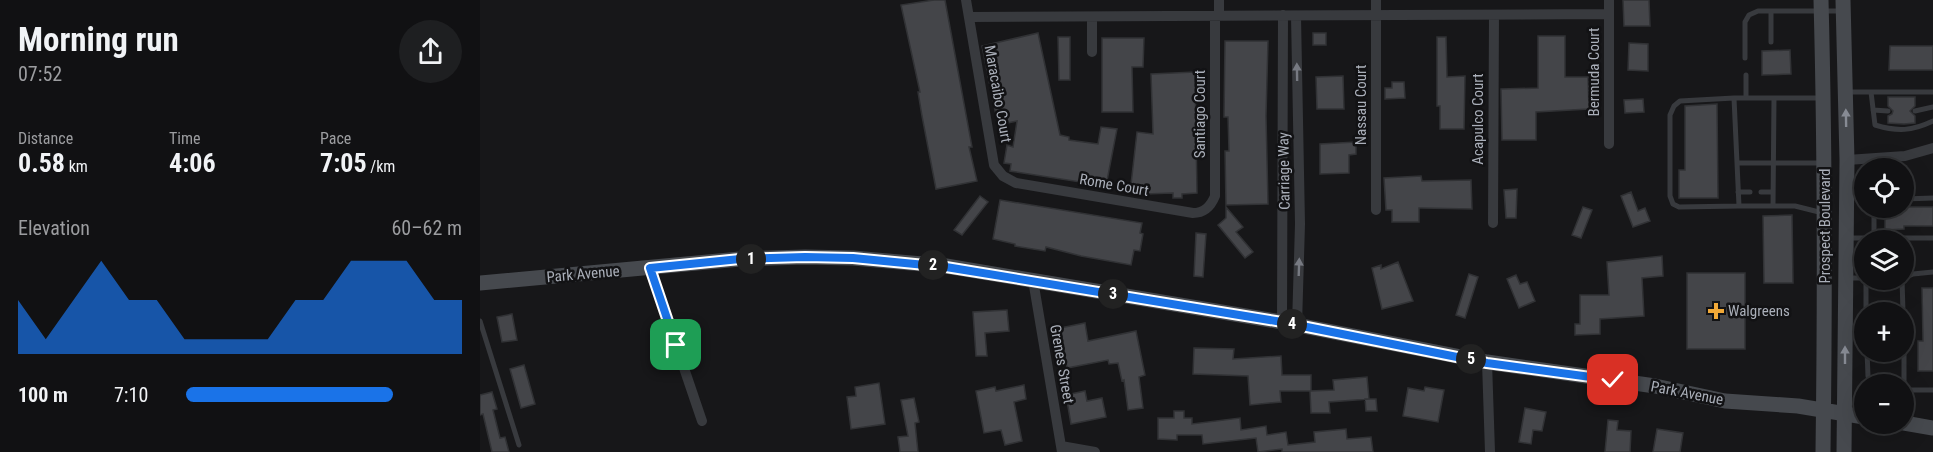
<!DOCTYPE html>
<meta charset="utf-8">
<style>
body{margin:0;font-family:"Roboto Condensed",sans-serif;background:#1e1f21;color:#f1f3f6;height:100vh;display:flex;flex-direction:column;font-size:22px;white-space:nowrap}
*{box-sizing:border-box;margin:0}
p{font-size:20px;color:#9c9da0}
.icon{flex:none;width:33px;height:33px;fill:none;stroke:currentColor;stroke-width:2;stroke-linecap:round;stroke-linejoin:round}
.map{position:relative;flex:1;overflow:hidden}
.side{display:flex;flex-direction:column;background:#111113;width:480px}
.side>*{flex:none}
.tools{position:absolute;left:1374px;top:158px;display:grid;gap:12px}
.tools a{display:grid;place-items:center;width:60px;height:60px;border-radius:50%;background:#111113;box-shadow:0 6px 24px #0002,0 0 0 2px #303133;font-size:30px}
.pin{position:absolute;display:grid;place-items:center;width:51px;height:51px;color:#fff;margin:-26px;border-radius:12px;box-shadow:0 3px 9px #0006}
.km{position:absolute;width:30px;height:30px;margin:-15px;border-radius:50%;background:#222;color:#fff;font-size:16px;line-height:30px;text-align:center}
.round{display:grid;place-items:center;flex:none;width:63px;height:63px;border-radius:32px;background:#1e1f21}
.summary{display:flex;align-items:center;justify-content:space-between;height:102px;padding:0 18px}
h1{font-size:33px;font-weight:700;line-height:45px}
.stats{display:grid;grid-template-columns:repeat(3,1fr);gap:9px;height:102px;padding:6px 18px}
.stats div{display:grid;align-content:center}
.stats b{font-size:26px;font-weight:700}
.stats small{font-size:16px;font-weight:400}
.stats p{font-size:16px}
.chart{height:168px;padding:12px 18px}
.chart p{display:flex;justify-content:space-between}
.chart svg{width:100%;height:108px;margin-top:6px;fill:#1a73e8;opacity:.7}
ul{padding:0 18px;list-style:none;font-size:20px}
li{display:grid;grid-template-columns:96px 72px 1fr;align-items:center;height:45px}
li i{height:15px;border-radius:8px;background:#1a73e8}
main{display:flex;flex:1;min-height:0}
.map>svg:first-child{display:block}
</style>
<main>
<section class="side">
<div class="summary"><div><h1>Morning run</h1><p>07:52</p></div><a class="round"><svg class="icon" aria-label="share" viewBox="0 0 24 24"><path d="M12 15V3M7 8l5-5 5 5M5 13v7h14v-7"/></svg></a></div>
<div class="stats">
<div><p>Distance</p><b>0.58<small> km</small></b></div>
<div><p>Time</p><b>4:06</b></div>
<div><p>Pace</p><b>7:05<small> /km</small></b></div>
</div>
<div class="chart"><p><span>Elevation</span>60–62 m</p>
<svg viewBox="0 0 160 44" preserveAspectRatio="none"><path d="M0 44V22L10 38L20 22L30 6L40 22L50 22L60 38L70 38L80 38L90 38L100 22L110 22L120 6L130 6L140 6L150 22L160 22V44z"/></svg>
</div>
<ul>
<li><b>100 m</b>7:10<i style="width:75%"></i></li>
</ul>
</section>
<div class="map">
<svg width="1453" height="452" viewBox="0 0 1453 452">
<rect width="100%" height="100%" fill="#171719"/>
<!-- building -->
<path fill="#444549" stroke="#313235" stroke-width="1.5" d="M454 0H465L492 147H489L497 181 456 189 442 116 438 92H440L421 5Z
M1143 0H1169L1170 26H1144Z
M558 33 580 135 589 137V140L618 144 621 127 637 129 626 186 530 171 531 164 524 163 527 145 533 147 537 121 518 125 502 46Z
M833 33H846V45H833Z
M1058 36H1085V77H1108L1109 109 1056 112V140H1022L1021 89 1058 88Z
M578 37H590V80H579Z
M957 37H966L967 77 985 76 984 129H960V106H957Z
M622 38H664L663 67H652L653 112H622Z
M745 41H788L786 116 788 204 746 205 745 151H749L748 117H744Z
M1149 43 1168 44V71L1148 70Z
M1410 46H1453V70H1409Z
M1310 50 1311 74 1282 75V51Z
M715 72 717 193 702 194V198H693V193L665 194 650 193 657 132 673 134 671 74Z
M863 76 864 109H837L836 77Z
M912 82H924L925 98 905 99V88H912Z
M1408 97H1435V106L1430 111 1435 116V123L1424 124 1408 123V116L1412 114 1413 111 1408 106Z
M1163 99 1164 112 1145 113 1144 100Z
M1237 104 1238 198H1199V170H1205V106Z
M876 142V154L869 155V173L840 174V144Z
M941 176 942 181 991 180 992 209 942 208H939V222H912V210H906L904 178Z
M1037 189 1036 218H1026L1024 190Z
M1151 192 1158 211 1165 208 1170 221 1153 227 1141 196Z
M500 196 508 202 482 235 474 230Z
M520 200 662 223 660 233 663 234 660 251 654 250 651 265 601 256 566 247 565 251 535 246V244L513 239Z
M746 207 763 227 756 232 773 252 765 258 738 225 746 218Z
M1103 207 1112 210 1101 238 1092 235Z
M1422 207H1453V226H1424V229L1405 230V210H1422Z
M1312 215 1313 283H1284L1283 216Z
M716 233 726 234 723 277 714 276Z
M1182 256 1183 276 1162 278 1164 316 1120 319V334L1095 335V324H1100V295H1129L1127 262Z
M918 262 933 301 902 309 892 268 901 265V269Z
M1207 273H1265V349H1207Z
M989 274 998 277 985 318 976 315Z
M1036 275 1040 284 1047 282 1055 301 1039 308 1027 279Z
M1442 288H1453V371H1438V341H1443Z
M527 310 529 331 505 333 507 356H496L493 312Z
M32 314 37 340 22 342 17 317Z
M605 323 608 341 656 331 665 375 659 377 663 408 648 410 644 380 642 381 638 363 629 364 628 360 587 368 580 328Z
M714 348 754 349 753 359 801 356 802 375H831V391H800L801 402 770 405 768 376 713 374Z
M44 365 55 404 41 408 30 369Z
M887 377 889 399 849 402 850 413H831L830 391 854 390 853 380Z
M399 383 405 424 371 429 367 397 376 396 375 387Z
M544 385 546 399 534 402 542 441 525 445 521 430 504 433 496 391 515 387 516 391Z
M945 387 964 390 958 422 923 416 928 388 944 391Z
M605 391 607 401 622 398 626 417 591 424 586 395Z
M12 392 17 409 13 410 20 438 25 437 29 452H12L3 414 0 415V395Z
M434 398 439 422 435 423 438 452H420L418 437 428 436 421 400Z
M885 399H896L897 411H886Z
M1045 408 1066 412 1062 431 1053 430 1051 444 1039 442Z
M694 411H704V418H712V424L760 418 761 430 786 426 787 435 806 432 808 445 835 442 834 432 866 429 867 439 891 437 893 452H802V449L778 452 776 438 723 444 722 435H697V440L678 439V418H694Z
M1128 420 1138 421 1137 430 1151 431 1150 452H1125Z
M1177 429 1203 433 1200 452H1173Z"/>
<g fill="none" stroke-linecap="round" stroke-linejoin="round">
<!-- service -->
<path stroke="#383a3e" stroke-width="5" d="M1291 11V42
M1265 58V22L1269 15 1278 11H1361
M1266 75V98
M1367 92H1453
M1391 92 1395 125C1418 132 1432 131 1453 121
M1254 98 1200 101 1194 106 1190 115V196L1193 204 1199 207 1259 206
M1342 98H1254L1259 206H1315L1343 213
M1393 110 1408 111
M1435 111 1453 107
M1257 163H1344
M1258 192H1270
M1281 192H1293
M1424 199 1453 198
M1293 206 1294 98
M1368 238H1453
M1394 238V207
M1368 278H1384
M1424 278 1433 274 1453 272
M1386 279V312
M1422 279 1423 312
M0 321 39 445
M1424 337V401
M1387 351 1388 376 1391 384
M1424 390H1453"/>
<!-- minor -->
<path stroke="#383a3e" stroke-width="10" d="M486 0 514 165 523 176 536 183 713 213C724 213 731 206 735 196V16
M739 16V0
M816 16 820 224 817 325
M490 17 1129 14
M612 52V17
M1129 144V0
M1367 160 1425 156 1453 148
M896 210V0
M1013 223 1014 15
M170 268 222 421
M553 280 582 452
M802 322 803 15
M1007 362 1010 452
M581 446 615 452"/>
<!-- secondary -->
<path stroke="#46494e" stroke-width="15" d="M1341 0C1345 151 1345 301 1343 452
M1363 0 1367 160 1364 452
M0 283 260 259 325 257 373 258 466 266 802 322 1007 362 1175 386 1245 401 1318 406 1384 417
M1424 423 1453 428"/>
</g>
<!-- one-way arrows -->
<defs><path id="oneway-solid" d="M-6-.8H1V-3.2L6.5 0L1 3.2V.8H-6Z" transform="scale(1.5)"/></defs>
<g fill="#777a82">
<use href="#oneway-solid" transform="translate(817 72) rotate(-91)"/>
<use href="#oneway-solid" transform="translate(819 267) rotate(-88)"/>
</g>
<g fill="#878b94">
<use href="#oneway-solid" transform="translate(1366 118) rotate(-91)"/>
<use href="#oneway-solid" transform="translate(1365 355) rotate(-90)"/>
</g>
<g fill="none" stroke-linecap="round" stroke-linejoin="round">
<defs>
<path id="route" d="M196 345 170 268 260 259 325 257 373 258 466 267 802 322 1007 363 1133 380"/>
</defs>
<!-- route casing -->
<use href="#route" stroke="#fff" stroke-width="12"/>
<!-- route -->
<use href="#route" stroke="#1a73e8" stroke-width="8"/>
</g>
<!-- markers -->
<path fill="#f1a938" stroke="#121214" stroke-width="2" d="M1233 302h6v6h6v6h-6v6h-6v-6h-6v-6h6z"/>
<g text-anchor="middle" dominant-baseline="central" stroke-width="5" stroke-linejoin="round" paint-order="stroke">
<!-- street labels -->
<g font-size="15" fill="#aaafb9" stroke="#121214">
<text transform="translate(1114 72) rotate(-90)">Bermuda Court</text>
<text transform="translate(518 94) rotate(80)">Maracaibo Court</text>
<text transform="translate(881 105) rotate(-90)">Nassau Court</text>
<text transform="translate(720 114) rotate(-90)">Santiago Court</text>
<text transform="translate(998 119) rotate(-90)">Acapulco Court</text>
<text transform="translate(804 171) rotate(-91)">Carriage Way</text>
<text transform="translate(634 185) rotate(10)">Rome Court</text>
<text transform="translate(1345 226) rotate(-90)">Prospect Boulevard</text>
<text transform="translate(103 274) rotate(-5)">Park Avenue</text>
<text transform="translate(582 364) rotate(80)">Grenes Street</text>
<text transform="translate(1207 393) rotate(11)">Park Avenue</text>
</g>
<!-- poi labels -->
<g font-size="15" fill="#aaafb9" stroke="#121214" text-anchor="start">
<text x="1248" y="311">Walgreens</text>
</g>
</g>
</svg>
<div class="tools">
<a><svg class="icon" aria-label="locate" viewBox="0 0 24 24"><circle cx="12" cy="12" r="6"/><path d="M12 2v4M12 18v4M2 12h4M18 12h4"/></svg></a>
<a><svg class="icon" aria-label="layers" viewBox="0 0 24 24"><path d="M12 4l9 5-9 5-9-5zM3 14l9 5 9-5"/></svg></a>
<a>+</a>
<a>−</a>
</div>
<div class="pin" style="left:196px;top:345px;background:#1e9e55"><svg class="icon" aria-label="arrive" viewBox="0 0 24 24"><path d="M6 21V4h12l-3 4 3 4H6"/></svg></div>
<div class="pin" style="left:1133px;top:380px;background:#d93025"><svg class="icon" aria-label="check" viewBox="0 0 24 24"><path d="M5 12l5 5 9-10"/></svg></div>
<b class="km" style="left:271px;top:259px">1</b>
<b class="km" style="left:453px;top:265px">2</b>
<b class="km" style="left:633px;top:294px">3</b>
<b class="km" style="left:812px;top:324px">4</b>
<b class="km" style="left:991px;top:359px">5</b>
</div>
</main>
